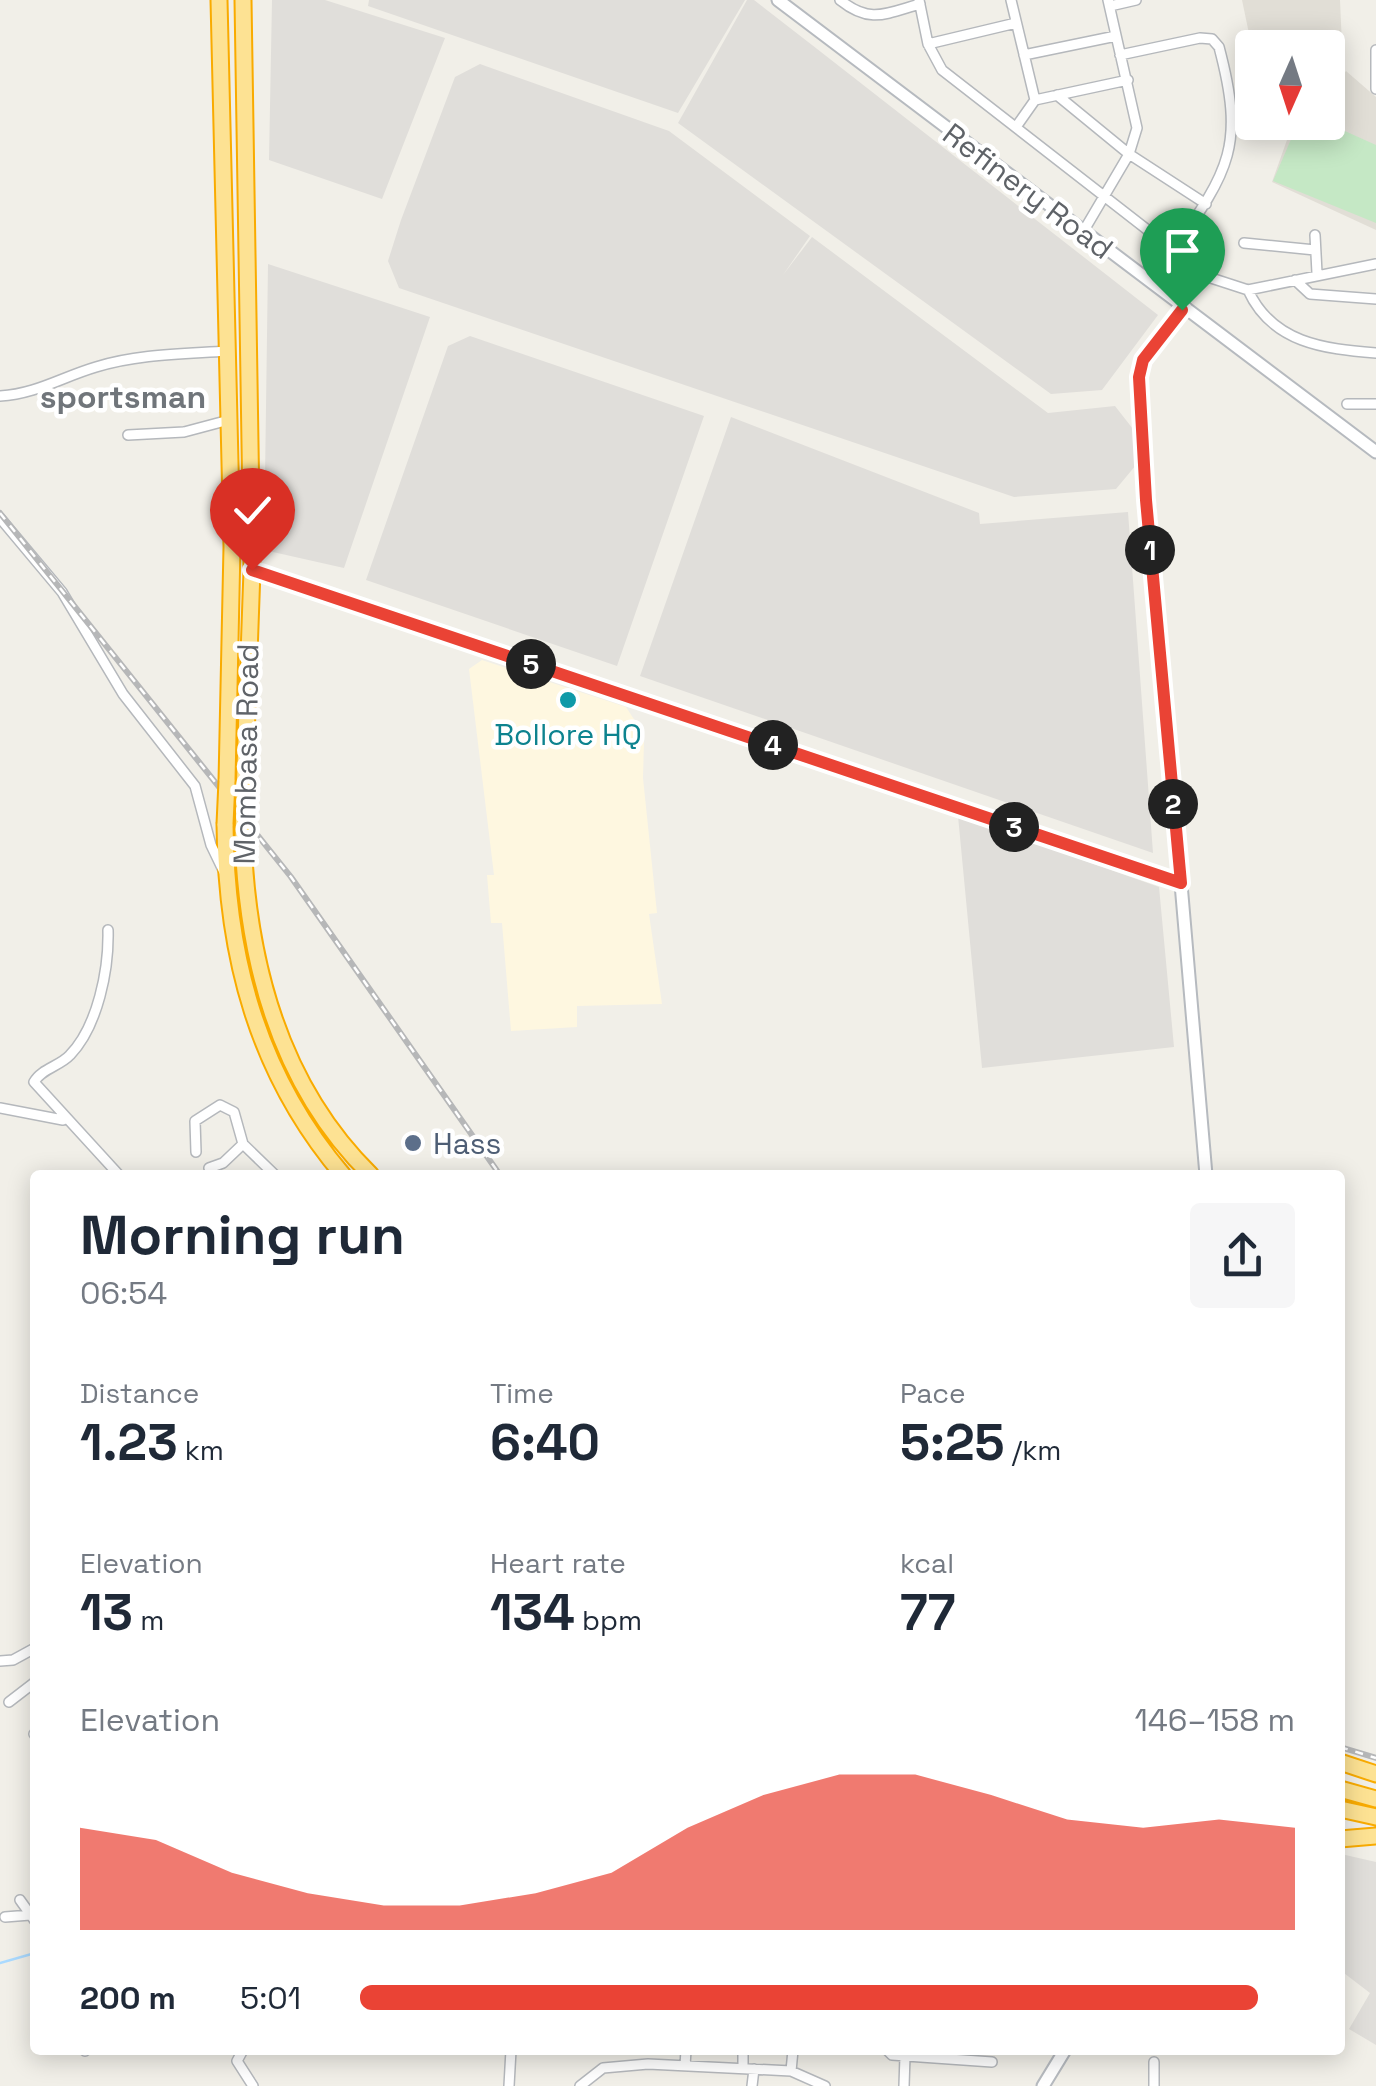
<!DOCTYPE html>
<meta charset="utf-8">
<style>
body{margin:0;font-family:"Space Grotesk",sans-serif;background:#f6f6f7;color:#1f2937;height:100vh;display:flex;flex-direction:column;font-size:38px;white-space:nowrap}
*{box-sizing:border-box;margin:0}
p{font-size:32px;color:#747a83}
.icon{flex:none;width:55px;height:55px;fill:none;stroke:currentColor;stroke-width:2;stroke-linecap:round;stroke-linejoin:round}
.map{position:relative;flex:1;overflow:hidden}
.sheet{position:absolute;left:30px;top:1170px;width:1315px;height:885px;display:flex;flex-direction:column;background:#fff;border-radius:10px;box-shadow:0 5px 25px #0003}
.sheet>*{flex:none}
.needle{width:65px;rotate:183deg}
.fabs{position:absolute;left:1235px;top:30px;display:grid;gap:20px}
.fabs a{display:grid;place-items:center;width:110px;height:110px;border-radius:10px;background:#fff;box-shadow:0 5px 25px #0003;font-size:50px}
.pin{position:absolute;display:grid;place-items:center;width:85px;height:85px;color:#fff;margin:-102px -42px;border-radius:50% 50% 50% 0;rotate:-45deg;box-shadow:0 0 10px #0007}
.pin .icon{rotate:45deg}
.km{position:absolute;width:50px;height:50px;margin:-25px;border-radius:50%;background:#222;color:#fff;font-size:28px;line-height:50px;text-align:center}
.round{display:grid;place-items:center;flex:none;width:105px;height:105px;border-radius:10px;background:#f6f6f7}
.overview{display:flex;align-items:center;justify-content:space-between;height:170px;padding:0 50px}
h1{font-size:55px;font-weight:800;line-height:75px}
.stats{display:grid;grid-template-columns:repeat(3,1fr);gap:15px;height:170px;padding:10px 50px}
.stats div{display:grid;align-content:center}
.stats b{font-size:50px;font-weight:800}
.stats small{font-size:28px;font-weight:400}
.stats p{font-size:28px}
.chart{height:280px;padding:20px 50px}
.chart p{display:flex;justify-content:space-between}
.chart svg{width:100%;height:180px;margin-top:10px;fill:#ea4335;opacity:.7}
ul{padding:0 50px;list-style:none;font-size:32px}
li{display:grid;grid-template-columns:160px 120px 1fr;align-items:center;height:75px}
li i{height:25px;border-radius:12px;background:#ea4335}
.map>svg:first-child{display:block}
</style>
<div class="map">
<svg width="1376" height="2086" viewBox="0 0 1376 2086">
<rect width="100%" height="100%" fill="#f1efe8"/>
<!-- commercial -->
<path fill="#fef7e0" d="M482 660 626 707 639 727 644 742 643 778 657 913 649 914 662 1004 577 1006V1027L511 1031 502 923H491L487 875H494L469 669Z"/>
<!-- industrial -->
<path fill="#e0deda" d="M272 0H325L445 38 382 199 269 160Z
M369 0H745L678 113 368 6Z
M747 0H754L812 45 1158 315 1102 390 1051 394 678 123Z
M480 64 669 131 810 236 783 275 812 237 1048 413 1115 406 1133 429 1136 465 1116 489 1014 497 399 288 388 261 401 220 455 77Z
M268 264 430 317 344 568 264 550Z
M470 336 704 416 617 666 366 580 448 346Z
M731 417 979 513 980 524 1128 512 1153 853 640 676Z
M958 816 1159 887 1174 1047 982 1068Z
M1341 1854 1376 1862V2045L1349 2029 1370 1993 1340 1970Z"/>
<!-- education -->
<path fill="#e1ded6" d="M1242 0H1340L1343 68 1328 91V48H1252Z
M1346 71 1376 97V230L1272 182 1293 123 1328 122V96Z"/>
<!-- green -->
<path fill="#c5e8c5" d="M1298 123H1327L1376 145V223L1273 181Z"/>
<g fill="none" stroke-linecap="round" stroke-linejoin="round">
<!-- stream -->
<path stroke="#aadaff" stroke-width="2.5" d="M0 1963 35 1953"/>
<defs>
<path id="street" d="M840 0C870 24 885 14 920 4
M919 0 928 44 942 70 1208 277 1248 290 1376 264
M1011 0 1035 100 1016 127
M1110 6 1136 0
M928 44 1016 23
M1376 50V89
M1024 55 1116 36
M1120 55 1200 38 1212 39 1219 47C1245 145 1230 170 1173 250
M1057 95 1129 154 1206 204
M1035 100 1128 80
M1083 232 1129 154 1137 128 1108 0
M1315 235 1317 273
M1244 243 1315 250
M1295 280 1310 294 1376 299
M1248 290C1272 343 1324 349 1376 353
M0 396C36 394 62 377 96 367 138 354 183 354 227 351
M1347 404H1376
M128 435 184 432 229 420
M0 518 62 592 123 694 195 786 211 845 224 872
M108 930C109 969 98 1026 70 1055 60 1066 41 1069 34 1082L119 1175
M0 1108 63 1120
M196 1152 195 1121 220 1105 234 1112 243 1144 275 1175
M209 1168 223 1163 243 1144
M0 1661 13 1660 35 1648
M9 1702 35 1682
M34 1734 35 1735
M20 1900 35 1921
M5 1917 30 1915
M84 2050 85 2051
M243 2050 237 2061 253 2086
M887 2050 892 2055 992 2062
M685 2066 686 2050
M743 2068V2050
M791 2071 793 2050
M509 2086 511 2050
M580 2086 603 2068 648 2064 791 2071 825 2086
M752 2086 754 2069
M904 2086 905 2056
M1154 2086V2062"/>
<path id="secondary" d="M778 0 1376 452
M1182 310 1143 360 1139 394 1206 1175
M252 570 1181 883
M1043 2086 1065 2050"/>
<path id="highway" d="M219 0 232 547 227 781
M243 0 252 570 244 796
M225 824C226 955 257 1074 343 1175
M243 840C248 964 280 1086 371 1175
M1340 1762 1376 1774
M1340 1789 1376 1799
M1340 1809 1376 1817
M1340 1839 1376 1836"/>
</defs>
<!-- street casing -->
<use href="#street" stroke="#b5b8bc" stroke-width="12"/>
<!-- secondary casing -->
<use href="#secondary" stroke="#b6babf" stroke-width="15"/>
<!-- highway casing -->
<use href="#highway" stroke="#f9ab00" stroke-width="19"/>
<!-- street -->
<use href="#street" stroke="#fff" stroke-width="9"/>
<!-- secondary -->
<use href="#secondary" stroke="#fff" stroke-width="11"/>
<!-- highway -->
<use href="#highway" stroke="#fde293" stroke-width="15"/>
<defs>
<path id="rail" d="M0 513 291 877 500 1175
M1340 1747 1376 1758"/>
</defs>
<!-- rail casing -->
<use href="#rail" stroke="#b6b7b8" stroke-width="6"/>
<!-- rail -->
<use href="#rail" stroke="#fff" stroke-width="2.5" stroke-dasharray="8" stroke-linecap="butt"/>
<defs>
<path id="highway-bridge" d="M225 824 227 781
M243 840 244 796"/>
</defs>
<!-- highway-bridge casing -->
<use href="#highway-bridge" stroke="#f9ab00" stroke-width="19" stroke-linecap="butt"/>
<!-- highway-bridge -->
<use href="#highway-bridge" stroke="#fde293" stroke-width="15"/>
</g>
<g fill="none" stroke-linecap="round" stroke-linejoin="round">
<defs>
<path id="route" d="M252 570 1181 883 1146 500 1139 377 1143 360 1182 310"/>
</defs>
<!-- route casing -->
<use href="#route" stroke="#fff" stroke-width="20"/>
<!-- route -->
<use href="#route" stroke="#ea4335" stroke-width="12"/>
</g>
<!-- markers -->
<circle fill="#0f9aa8" stroke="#fff" stroke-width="4" cx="568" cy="700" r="10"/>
<circle fill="#5c6f8a" stroke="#fff" stroke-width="4" cx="413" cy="1143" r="10"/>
<g text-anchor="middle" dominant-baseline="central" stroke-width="9" stroke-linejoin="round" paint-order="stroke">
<!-- street labels -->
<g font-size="30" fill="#5f6368" stroke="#fff">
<text transform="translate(1028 191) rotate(37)">Refinery Road</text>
<text transform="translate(246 754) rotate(-89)">Mombasa Road</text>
</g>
<!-- culture labels -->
<g font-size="30" fill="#0d838f" stroke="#fff">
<text x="568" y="734">Bollore HQ</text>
</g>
<!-- service labels -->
<g font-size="30" fill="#4e5e75" stroke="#fff" text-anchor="start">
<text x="433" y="1143">Hass</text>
</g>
<!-- neighbourhood labels -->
<g font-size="32" font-weight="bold" fill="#70757a" stroke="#fff">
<text x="123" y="397">sportsman</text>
</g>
</g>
</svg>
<div class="fabs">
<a><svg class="needle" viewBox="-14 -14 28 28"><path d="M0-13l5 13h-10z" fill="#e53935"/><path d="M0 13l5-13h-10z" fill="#747a83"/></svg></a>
</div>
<div class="pin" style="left:1182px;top:310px;background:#1e9e55"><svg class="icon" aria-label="arrive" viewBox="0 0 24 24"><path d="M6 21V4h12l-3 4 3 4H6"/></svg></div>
<div class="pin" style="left:252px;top:570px;background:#d93025"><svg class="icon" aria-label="check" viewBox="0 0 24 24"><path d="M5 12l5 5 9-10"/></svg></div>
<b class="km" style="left:1150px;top:550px">1</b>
<b class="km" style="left:1173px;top:804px">2</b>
<b class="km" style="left:1014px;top:827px">3</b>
<b class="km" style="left:773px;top:745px">4</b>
<b class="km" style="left:531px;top:664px">5</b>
<section class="sheet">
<div class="overview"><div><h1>Morning run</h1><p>06:54</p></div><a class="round"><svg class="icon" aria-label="share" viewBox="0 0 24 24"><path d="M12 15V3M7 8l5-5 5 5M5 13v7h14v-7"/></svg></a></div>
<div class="stats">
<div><p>Distance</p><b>1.23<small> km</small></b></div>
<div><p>Time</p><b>6:40</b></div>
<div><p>Pace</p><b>5:25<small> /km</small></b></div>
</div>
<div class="stats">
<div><p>Elevation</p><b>13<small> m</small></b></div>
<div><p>Heart rate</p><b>134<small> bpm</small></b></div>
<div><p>kcal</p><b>77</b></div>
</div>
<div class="chart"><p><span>Elevation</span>146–158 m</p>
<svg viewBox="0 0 160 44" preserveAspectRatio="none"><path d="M0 44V19L10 22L20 30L30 35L40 38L50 38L60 35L70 30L80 19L90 11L100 6L110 6L120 11L130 17L140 19L150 17L160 19V44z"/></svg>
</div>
<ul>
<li><b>200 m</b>5:01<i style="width:96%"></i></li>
</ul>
</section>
</div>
